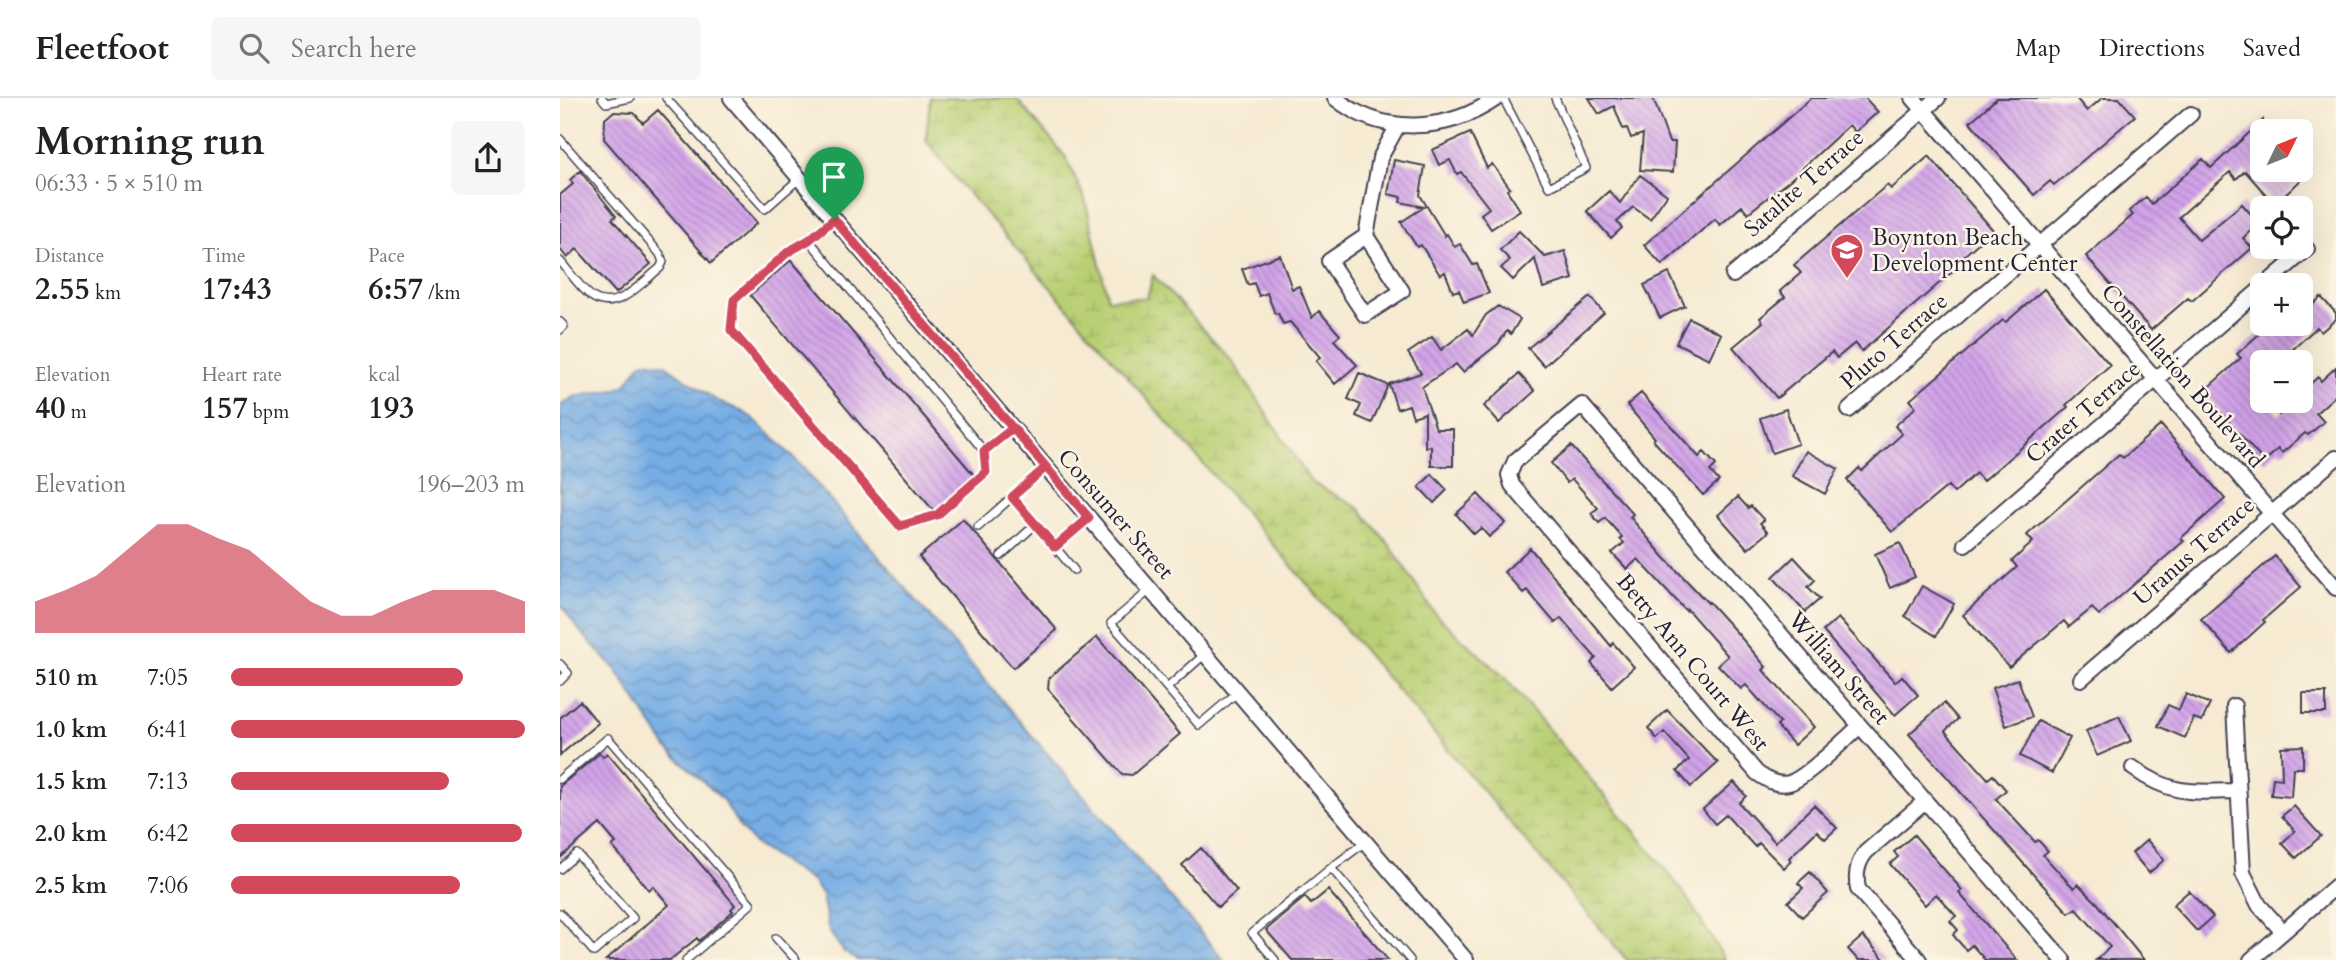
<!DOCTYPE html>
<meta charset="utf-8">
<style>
body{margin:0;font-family:Cardo,serif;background:#f6f6f6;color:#222;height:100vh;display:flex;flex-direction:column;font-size:26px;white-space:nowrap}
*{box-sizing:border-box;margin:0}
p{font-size:23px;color:#767676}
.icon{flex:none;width:38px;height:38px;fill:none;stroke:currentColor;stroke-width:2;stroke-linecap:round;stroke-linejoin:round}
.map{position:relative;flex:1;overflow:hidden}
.panel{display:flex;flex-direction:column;background:#fff;width:560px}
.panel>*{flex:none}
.needle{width:46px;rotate:47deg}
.fabs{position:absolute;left:1690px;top:21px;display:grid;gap:14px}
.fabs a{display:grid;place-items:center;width:63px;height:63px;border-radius:10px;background:#fff;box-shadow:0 7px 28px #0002;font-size:35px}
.pin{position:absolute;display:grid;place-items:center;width:60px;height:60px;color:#fff;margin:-72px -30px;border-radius:50% 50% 50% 0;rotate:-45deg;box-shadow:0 0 7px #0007}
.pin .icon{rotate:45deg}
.round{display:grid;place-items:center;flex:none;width:74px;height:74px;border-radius:10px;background:#f6f6f6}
.head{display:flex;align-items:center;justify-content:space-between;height:119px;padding:0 35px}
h1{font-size:38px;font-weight:700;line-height:52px}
.figures{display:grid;grid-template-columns:repeat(3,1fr);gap:10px;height:119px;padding:7px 35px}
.figures div{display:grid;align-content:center}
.figures b{font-size:30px;font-weight:700}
.figures small{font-size:19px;font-weight:400}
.figures p{font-size:19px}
.chart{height:196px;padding:14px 35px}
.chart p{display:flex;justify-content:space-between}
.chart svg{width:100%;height:126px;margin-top:7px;fill:#d1495b;opacity:.7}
ul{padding:0 35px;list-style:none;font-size:23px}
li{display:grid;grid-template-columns:112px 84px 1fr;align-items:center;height:52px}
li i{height:18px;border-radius:9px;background:#d1495b}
header{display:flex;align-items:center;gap:42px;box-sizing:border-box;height:98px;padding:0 35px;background:#fff;border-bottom:2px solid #e0e0e0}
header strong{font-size:33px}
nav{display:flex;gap:38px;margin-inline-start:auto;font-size:24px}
.search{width:490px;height:63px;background:#f6f6f6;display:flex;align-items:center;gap:18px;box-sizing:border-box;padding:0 24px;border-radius:10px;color:#767676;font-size:26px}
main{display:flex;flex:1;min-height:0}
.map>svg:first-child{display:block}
</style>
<header>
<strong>Fleetfoot</strong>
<div class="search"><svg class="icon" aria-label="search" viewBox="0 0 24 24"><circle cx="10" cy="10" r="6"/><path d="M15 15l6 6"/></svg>Search here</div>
<nav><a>Map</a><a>Directions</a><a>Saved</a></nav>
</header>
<main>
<section class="panel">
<div class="head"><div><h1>Morning run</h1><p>06:33 · 5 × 510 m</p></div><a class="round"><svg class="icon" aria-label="share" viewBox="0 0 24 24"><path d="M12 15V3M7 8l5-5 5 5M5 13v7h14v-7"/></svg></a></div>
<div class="figures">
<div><p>Distance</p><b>2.55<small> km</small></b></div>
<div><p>Time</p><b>17:43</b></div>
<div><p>Pace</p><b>6:57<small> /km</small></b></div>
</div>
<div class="figures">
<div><p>Elevation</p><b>40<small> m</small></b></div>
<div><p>Heart rate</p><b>157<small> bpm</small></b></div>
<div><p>kcal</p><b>193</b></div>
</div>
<div class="chart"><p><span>Elevation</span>196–203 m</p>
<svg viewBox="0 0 160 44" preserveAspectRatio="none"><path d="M0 44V33L10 29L20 24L30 15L40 6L50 6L60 11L70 15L80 24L90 33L100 38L110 38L120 33L130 29L140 29L150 29L160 33V44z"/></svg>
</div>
<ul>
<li><b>510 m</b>7:05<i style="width:79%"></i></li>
<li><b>1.0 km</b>6:41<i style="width:100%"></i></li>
<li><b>1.5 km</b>7:13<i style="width:74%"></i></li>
<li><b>2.0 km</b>6:42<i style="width:99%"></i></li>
<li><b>2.5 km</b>7:06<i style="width:78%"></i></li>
</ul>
</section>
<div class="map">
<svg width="1776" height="862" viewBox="0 0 1776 862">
<defs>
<pattern id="wetland-marsh" width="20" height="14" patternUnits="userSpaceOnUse" patternTransform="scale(1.75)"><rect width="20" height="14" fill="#b9cf73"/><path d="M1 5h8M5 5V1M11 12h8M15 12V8" fill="none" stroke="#9fb164"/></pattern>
<pattern id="water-waves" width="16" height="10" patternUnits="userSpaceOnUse" patternTransform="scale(1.75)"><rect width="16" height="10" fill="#76ade5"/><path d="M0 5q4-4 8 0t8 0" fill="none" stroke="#608cbb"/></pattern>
<pattern id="building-back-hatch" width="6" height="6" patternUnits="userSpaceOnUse" patternTransform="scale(1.75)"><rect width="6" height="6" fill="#d2a3e9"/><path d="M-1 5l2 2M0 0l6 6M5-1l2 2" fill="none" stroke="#aa84be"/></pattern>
</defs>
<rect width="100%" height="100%" fill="#fcf5e5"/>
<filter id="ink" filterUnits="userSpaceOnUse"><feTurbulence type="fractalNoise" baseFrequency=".0143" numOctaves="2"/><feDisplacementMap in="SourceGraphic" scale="14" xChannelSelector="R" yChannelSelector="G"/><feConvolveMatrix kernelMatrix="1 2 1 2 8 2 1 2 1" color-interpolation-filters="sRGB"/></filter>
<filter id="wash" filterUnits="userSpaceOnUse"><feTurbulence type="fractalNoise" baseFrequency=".00686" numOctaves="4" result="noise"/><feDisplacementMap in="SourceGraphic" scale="28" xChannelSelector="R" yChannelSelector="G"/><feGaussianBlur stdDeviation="1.57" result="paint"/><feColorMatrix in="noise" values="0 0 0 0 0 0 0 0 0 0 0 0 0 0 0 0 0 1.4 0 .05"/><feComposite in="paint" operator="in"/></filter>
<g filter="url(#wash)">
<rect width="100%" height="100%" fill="#f6ead2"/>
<!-- wetland -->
<path fill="url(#wetland-marsh)" stroke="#6e7857" stroke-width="2" d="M370 0H456L505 58 525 101 548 201 587 200 593 177 671 261 751 384 799 410 829 446 876 517 945 580 1070 728 1122 792 1165 862H1067L743 481 397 82 366 42Z"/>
<!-- water -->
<path fill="url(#water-waves)" stroke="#4c6890" stroke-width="2" d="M88 263 105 267 156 302 181 313 194 321 236 362 664 862H298L284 854 269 833 262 798 253 784 196 747 179 728 163 702 107 650 56 572 20 533 0 506V308L14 299 54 292 65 288 80 266Z"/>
<g id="blocks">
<!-- building -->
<path fill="url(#building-back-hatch)" d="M1029 0H1093L1109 44H1115L1113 74 1080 72 1083 36 1071 40 1067 30 1063 31 1054 8 1039 16Z
M1251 0H1305L1318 14 1295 34 1289 27 1230 82 1188 115 1182 108 1160 127 1155 121 1102 167 1084 147Z
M1437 0H1516L1527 13 1542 0H1559L1575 18 1494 87 1490 83 1474 97 1410 24Z
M98 12 197 125 151 165 44 41 45 21 53 14 74 15 83 25Z
M1703 22V72H1751L1715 107 1685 73 1676 81 1670 74 1619 119 1639 142 1682 106 1699 125 1683 140 1692 150 1632 203 1628 200 1591 232 1526 158 1573 117 1569 113 1586 99 1592 106 1643 61 1651 70Z
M910 35 927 70 932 66 950 90 947 92 960 112 931 131 921 116 929 110 901 74 897 76 890 62 879 67 872 52Z
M1369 58 1433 132 1389 171 1392 174 1302 253 1295 245 1277 260 1272 254 1217 300 1173 249 1203 224 1200 220 1225 199 1220 193 1241 175 1234 167 1327 87 1331 91Z
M834 62 865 68 860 97 885 138 887 136 895 149 900 146 913 167 917 166 929 195 904 204 899 192 893 194 885 174 880 177 861 147 857 149 841 124 864 109 840 104 841 99 828 96Z
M20 73 56 118 52 121 91 166 56 195 17 151 7 160 0 151V97L13 86 10 82Z
M1080 77 1107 97 1090 121 1073 109 1057 124 1062 130 1051 140 1027 113 1049 93 1060 105Z
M959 133 985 159 1005 153 1013 181 983 190 975 161 953 182 941 170 950 162 940 152Z
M720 157 732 191 739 188 752 220 759 213 780 237 774 242 797 267 775 286 756 263 760 259 730 224 723 226 718 215 715 216 707 195 699 198 694 185 688 187 682 171Z
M231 162 414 377 375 412H373L190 197Z
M1109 175 1125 208 1100 220 1084 187Z
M1484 191 1550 267 1506 307 1508 309 1423 383 1416 375 1394 395 1388 388 1332 434 1287 382 1299 370 1302 373 1342 336 1335 328 1356 309 1350 302 1443 222 1446 224Z
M1030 199 1044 215 984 268 968 250Z
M1761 199 1776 215V221L1761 234 1757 229 1733 251 1744 264H1703V303H1707L1719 317 1736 303H1741V294L1758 279 1761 283 1776 269V297L1756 315 1764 324 1748 337 1745 335 1722 355 1718 351 1704 364 1643 294 1681 260 1677 256 1710 226H1741V217Z
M938 208 960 221 951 236 947 233 938 246 903 274 896 266 862 289 876 331H893V368H871V348L865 349V315L853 319 849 307 837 311 829 286 861 275 848 255 872 239 881 252 908 231 913 237 926 217Z
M1129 220 1161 236 1149 261 1116 245Z
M799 275 828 287 812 325 796 318 801 307 788 301Z
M959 276 975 293 939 325 924 308Z
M1081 295 1139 359 1144 354 1156 367 1150 373 1159 383 1143 397 1093 342 1095 340 1067 307Z
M1226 311 1238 346 1212 355 1200 320Z
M1601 327 1665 401 1621 440 1624 443 1539 517 1532 510 1509 529 1504 523 1449 569 1403 517 1457 469 1452 463 1473 444 1467 437 1559 356 1563 360Z
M1011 348 1073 416 1070 419 1104 459 1148 505 1149 504 1178 536 1206 569 1203 572 1254 629 1234 647 1217 628 1220 625 1186 587 1181 591 1158 567 1168 558 1127 511 1126 513 1078 461 1067 471 1052 455 1064 445 1060 441 1062 439 1045 420 1039 425 1031 415 1038 410 1012 381 1007 385 991 365Z
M1246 353 1278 371 1265 396 1232 378Z
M872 376 887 392 874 405 859 389Z
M918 396 945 425 929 439 921 430 914 436 896 416Z
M1178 399 1188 410 1191 408 1204 422 1200 425 1208 434 1188 451 1158 417Z
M403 421 497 532 453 570 359 459Z
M1340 445 1355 479 1330 490 1315 456Z
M970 450 1051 548 1053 545 1074 569 1052 589 1031 565 1036 560 1001 520 995 525 967 492 963 495 944 474Z
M1715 458 1741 489 1703 522 1705 524 1671 555 1641 521Z
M1234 459 1255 482 1248 489 1260 501 1245 514 1213 479Z
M1362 488 1394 506 1376 538 1345 518Z
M1278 520 1335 584 1342 578 1358 597 1335 617 1263 533Z
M537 539 620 636 572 677 562 676 488 591 489 580Z
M1458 581 1472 619 1446 628 1432 590Z
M1743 595H1766V615H1743Z
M1626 596 1650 606 1642 623 1634 620 1625 640 1598 628 1608 607 1619 612Z
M20 603 38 625 0 657V620Z
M1384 605 1398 621 1385 633 1428 681 1433 677 1446 692 1436 701 1475 744 1478 742 1488 753 1483 757 1507 783 1514 790 1518 786 1538 806 1584 862H1536L1550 849 1516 810 1509 815 1479 783 1349 636Z
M1107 612 1158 665 1131 689 1117 673 1129 662 1104 634 1097 641 1088 630Z
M1559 618 1571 643 1537 658 1526 633Z
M1478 623 1510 640 1492 675 1460 658Z
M1743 648V670H1733L1731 699 1711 697 1713 680 1722 681 1721 649Z
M40 655 43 659 47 655 175 807 171 811 173 813 139 843 137 840 110 862H46L109 807 93 788 89 792 52 748 56 745 40 726 0 760V688Z
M1174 684 1186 698 1179 705 1215 744 1254 707 1277 730 1265 741 1257 733 1229 760 1231 763 1224 770 1199 745 1195 749 1166 717 1155 726 1143 711Z
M1734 708 1761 738 1736 760 1722 745 1735 733 1722 718Z
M1354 737 1402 792 1399 795 1457 862H1425L1412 847 1406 852 1393 837 1398 832 1390 823 1396 818 1376 796 1365 807 1330 766 1338 759 1334 754Z
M1587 742 1604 762 1589 775 1572 755Z
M641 750 677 793 658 809 622 767Z
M1250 774 1268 795 1242 819 1228 804 1243 790 1238 785Z
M768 792 828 862H732L706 832 745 799 751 806Z
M1629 793 1653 819 1637 833 1613 807Z
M1303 838 1325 862H1298L1288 851Z"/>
</g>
</g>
<g filter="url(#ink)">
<use href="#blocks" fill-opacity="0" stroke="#424052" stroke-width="2"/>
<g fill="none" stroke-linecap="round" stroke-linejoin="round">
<defs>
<path id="service" d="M42 0 46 5 70 0
M106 0 205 111 240 80
M943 0 989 89 1026 70 995 0
M0 41 100 156 103 164 100 170C82 184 58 214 34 200 23 194 9 173 0 163
M274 121 249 142 424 353 453 330
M249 142 228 154 174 202 171 232 340 428 378 417 426 374 424 353
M0 224 4 228 0 232
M452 399 495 449 529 420
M418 429 485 370
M495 449 514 472
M441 458 476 426
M590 492 551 525 639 627 678 594
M0 566 8 575 0 583
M607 590 645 556
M0 681 48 640 191 806 126 862
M805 744 771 770 850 862
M0 771 17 756 73 820 34 854 0 815
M216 840 236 862
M715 862 692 835 771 770"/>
<path id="minor" d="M171 0 906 862
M775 0C823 39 888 34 937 0
M1353 0 1776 490
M806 138 842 193 805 217 769 163 806 138 820 60 838 27
M1173 177 1378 0
M1705 187 1747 151
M1289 312 1631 16
M1405 446 1703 189
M1521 581 1776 360
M1674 608 1683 775 1699 807 1723 834
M1300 628C1285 641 1245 681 1229 685 1216 688 1207 682 1197 675L952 387 949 377 955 363 1022 307 1503 862
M1573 670C1612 698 1633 694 1678 693
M1359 862 1298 791C1295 776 1297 765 1306 754L1364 704
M1691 862 1776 788"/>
</defs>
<!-- service casing -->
<use href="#service" stroke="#424052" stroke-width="10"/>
<!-- minor casing -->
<use href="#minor" stroke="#424052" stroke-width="18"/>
<!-- service -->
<use href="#service" stroke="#fff" stroke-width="7"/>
<!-- minor -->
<use href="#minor" stroke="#fff" stroke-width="14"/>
</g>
</g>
<g fill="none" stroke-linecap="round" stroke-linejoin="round" filter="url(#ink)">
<defs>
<path id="route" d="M274 121 249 142 228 154 174 202 171 232 340 428 377 417 426 374 424 353 453 330 529 420 495 449 452 399 486 369 274 121"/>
</defs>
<!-- route casing -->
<use href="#route" stroke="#fff" stroke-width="14"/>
<!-- route -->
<use href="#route" stroke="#d1495b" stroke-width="9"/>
</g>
<!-- icons -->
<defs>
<symbol id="school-pin" viewBox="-11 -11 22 30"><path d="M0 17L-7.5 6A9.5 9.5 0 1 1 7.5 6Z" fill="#d1495b" stroke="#fcf5e5"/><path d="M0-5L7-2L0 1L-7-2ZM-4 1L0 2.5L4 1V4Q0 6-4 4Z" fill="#fff"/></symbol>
</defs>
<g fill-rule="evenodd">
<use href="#school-pin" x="1268" y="133" width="38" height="52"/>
</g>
<g text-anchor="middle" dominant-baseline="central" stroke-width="5" stroke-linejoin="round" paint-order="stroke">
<!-- street labels -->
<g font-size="23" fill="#22223b" stroke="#fcf5e5">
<text transform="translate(1244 85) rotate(-41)">Satalite Terrace</text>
<text transform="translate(1334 243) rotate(-41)">Pluto Terrace</text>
<text transform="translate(1623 278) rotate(49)">Constellation Boulevard</text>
<text transform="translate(1523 314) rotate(-41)">Crater Terrace</text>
<text transform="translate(556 416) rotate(49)">Consumer Street</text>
<text transform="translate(1634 453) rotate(-41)">Uranus Terrace</text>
<text transform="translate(1133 564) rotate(50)">Betty Ann Court West</text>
<text transform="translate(1279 570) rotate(49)">William Street</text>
</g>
<!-- poi labels -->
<g font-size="23" fill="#22223b" stroke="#fcf5e5" text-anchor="start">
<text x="1312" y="139">Boynton Beach<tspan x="1312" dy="26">Development Center</tspan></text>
</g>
</g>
</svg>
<div class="fabs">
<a><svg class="needle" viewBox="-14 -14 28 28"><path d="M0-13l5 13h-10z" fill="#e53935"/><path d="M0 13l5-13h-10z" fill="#767676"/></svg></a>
<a><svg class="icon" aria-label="locate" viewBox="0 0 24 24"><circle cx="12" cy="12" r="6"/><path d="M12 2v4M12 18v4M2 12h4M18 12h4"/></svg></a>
<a>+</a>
<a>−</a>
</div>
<div class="pin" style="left:274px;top:121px;background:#1e9e55"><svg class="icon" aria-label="arrive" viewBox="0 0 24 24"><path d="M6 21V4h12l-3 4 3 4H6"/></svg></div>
</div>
</main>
